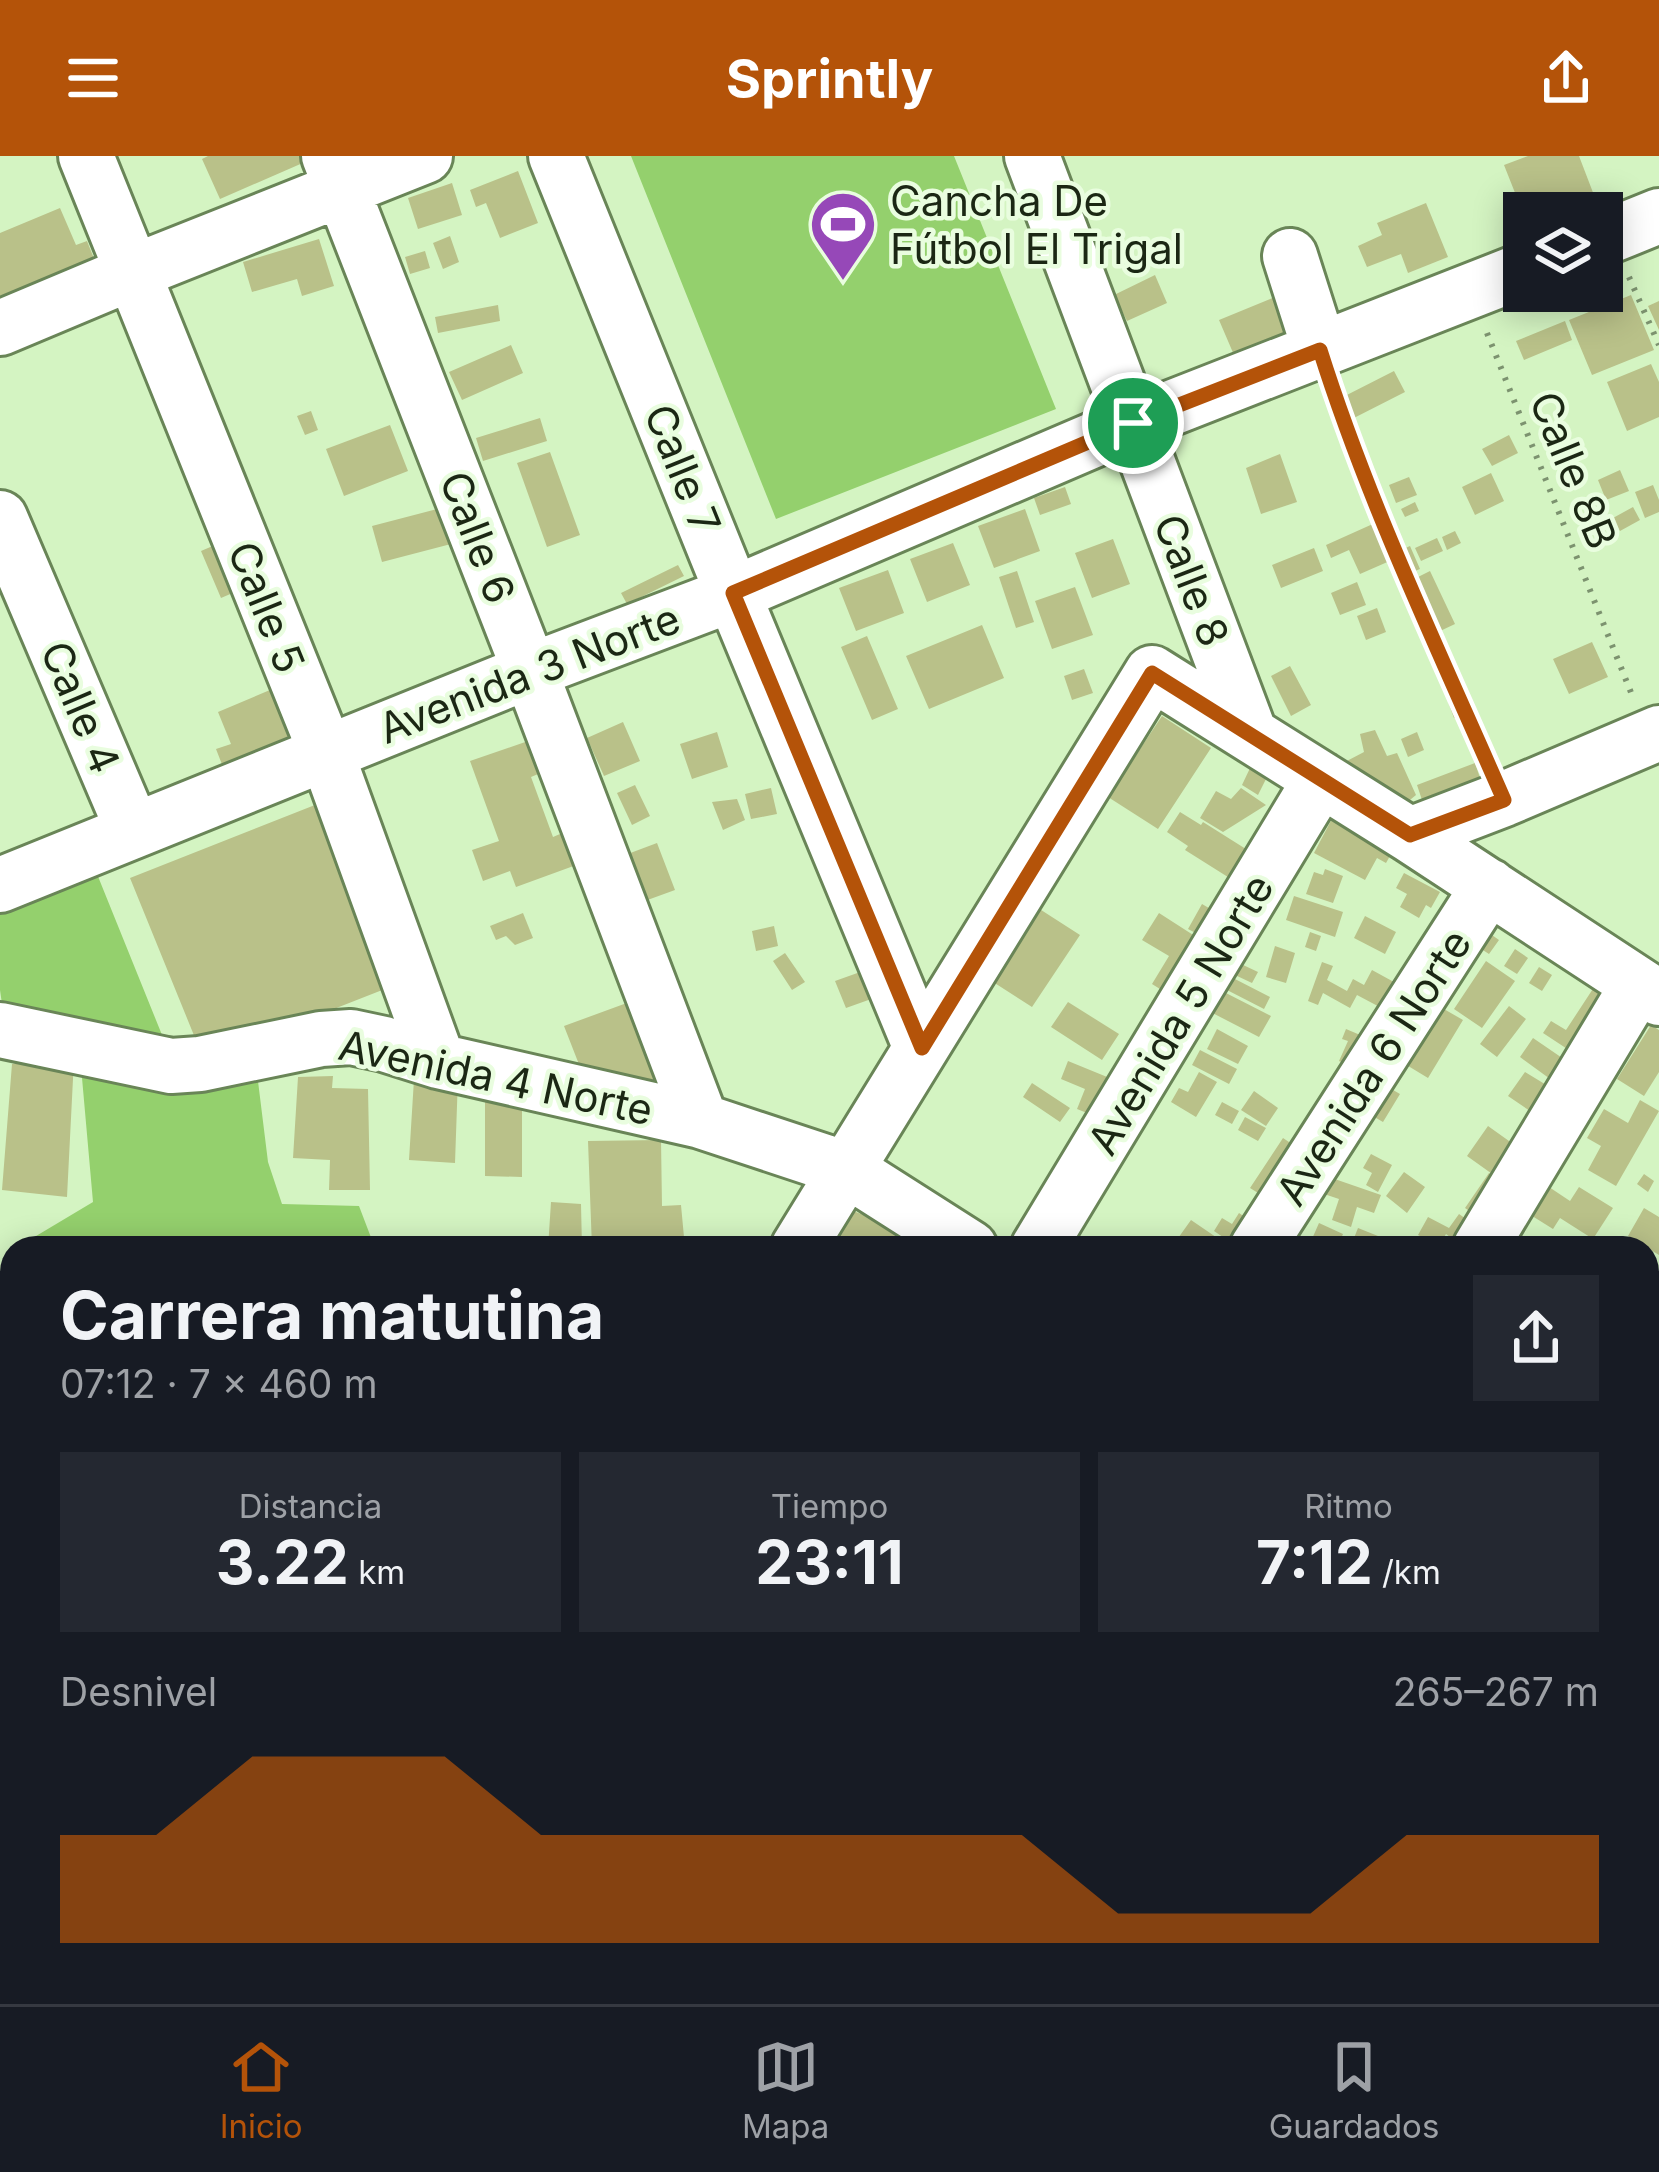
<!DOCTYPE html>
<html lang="es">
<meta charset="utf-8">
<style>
body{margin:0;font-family:Inter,sans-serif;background:#242831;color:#f1f3f6;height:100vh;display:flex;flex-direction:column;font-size:45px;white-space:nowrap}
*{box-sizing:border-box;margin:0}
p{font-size:39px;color:#9ea1a6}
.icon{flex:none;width:66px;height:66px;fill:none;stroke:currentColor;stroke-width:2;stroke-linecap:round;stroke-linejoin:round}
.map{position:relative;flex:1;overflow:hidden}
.side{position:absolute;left:0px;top:1080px;width:1659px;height:768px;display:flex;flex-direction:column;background:#171b24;border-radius:36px 36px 0 0;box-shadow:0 6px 30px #0003}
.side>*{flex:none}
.fabs{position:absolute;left:1503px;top:36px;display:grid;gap:24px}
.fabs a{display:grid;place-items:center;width:120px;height:120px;border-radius:0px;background:#171b24;box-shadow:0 6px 30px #0003;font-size:60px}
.pin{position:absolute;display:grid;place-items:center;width:102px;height:102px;color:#fff;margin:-51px;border:6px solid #fff;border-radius:50%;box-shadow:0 3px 12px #0007}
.round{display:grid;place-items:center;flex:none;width:126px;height:126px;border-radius:0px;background:#242831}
.head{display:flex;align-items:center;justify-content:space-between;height:204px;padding:0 60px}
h1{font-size:66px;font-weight:700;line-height:90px}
.stats{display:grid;grid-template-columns:repeat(3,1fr);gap:18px;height:204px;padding:12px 60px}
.stats div{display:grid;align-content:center;border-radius:0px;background:#242831;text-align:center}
.stats b{font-size:60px;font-weight:700}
.stats small{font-size:33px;font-weight:400}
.stats p{font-size:33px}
.chart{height:336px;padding:24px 60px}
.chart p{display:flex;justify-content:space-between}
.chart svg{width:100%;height:216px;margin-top:12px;fill:#b45309;opacity:.7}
header{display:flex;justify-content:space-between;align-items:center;height:156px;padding:0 60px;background:#b45309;color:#fff;font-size:54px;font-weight:700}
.tab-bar{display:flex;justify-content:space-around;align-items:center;height:168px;border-top:3px solid #363941;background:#171b24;font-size:33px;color:#9ea1a6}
.tab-bar a{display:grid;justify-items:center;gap:6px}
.tab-bar .selected{color:#b45309}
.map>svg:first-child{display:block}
</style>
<header><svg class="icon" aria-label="menu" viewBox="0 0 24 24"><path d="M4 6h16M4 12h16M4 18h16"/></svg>Sprintly<svg class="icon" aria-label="share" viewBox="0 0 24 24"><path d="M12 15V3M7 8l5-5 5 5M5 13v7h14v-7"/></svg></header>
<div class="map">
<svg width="1659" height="1848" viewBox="0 0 1659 1848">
<rect width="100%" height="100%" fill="#d4f4c2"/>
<!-- green -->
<path fill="#94d06d" d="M631 0H954L1056 253 776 363Z
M95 713 181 926 256 909 268 1006 282 1048 359 1050 375 1092H16L93 1046 79 888 8 890 0 834V741Z
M0 1401H12V1571L0 1572Z"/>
<!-- building -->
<path fill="#b9c189" d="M208 0H303L305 6 220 43 202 3Z
M1528 0H1579L1597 47 1572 57H1523L1504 9Z
M518 15 538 67 500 82 486 47 476 51 470 34Z
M452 27 462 59 418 73 408 42Z
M1426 47 1448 101 1408 117 1401 98 1367 111 1358 90 1382 79 1377 67Z
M60 52 76 89 87 85 103 125 0 168V77Z
M450 80 459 106 443 113 433 87Z
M319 83 334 130 302 140 297 123 252 136 243 106Z
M425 95 430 112 410 118 405 101Z
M1155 119 1167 147 1127 165 1114 139Z
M1287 136 1302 171 1234 199 1219 164Z
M1631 139 1654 194 1592 219 1569 164Z
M1659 145V174L1648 150Z
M498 149 500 165 438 177 435 161Z
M1565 165 1572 184 1524 204 1516 185Z
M511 189 523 217 462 244 449 216Z
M1651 208 1659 226V261L1627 275 1607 226Z
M1394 215 1405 236 1348 265 1337 244Z
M311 255 318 274 305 279 297 260Z
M540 262 547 285 483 305 476 282Z
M390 269 408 315 344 340 326 293Z
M1509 279 1518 297 1492 310 1482 293Z
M550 296 580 379 547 391 517 307Z
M1280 298 1297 346 1261 358 1246 312Z
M1620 314 1629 335 1606 344 1598 324Z
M1491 317 1504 345 1475 359 1462 331Z
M1409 321 1417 339 1396 347 1389 329Z
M1653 329 1659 344V356L1645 362 1635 336Z
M1065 331 1071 348 1040 359 1034 342Z
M1415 346 1419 355 1405 361 1401 353Z
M1633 351 1640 364 1620 375 1613 362Z
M441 352 451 388 382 406 372 370Z
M1025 353 1040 395 994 412 978 370Z
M1375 367 1392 404 1360 418 1349 394 1331 402 1326 389Z
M1455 375 1461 387 1447 394 1442 381Z
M1437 382 1443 395 1421 405 1415 392Z
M229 383 249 430 221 442 201 395Z
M1113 383 1130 428 1092 442 1075 397Z
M953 387 970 429 927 446 910 403Z
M1410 390 1420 413 1410 417 1399 395Z
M1314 392 1323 415 1281 432 1272 409Z
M678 409 684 420 627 448 621 437Z
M888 414 904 457 856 475 839 432Z
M1017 415 1034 466 1016 472 999 421Z
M1430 415 1455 468 1438 476 1414 423Z
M1357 426 1366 449 1340 459 1331 437Z
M1075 431 1093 479 1052 493 1035 445Z
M1377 452 1386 476 1366 484 1357 460Z
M982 469 1004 522 929 553 906 500Z
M867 480 898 553 872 564 841 491Z
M1592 486 1608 521 1569 538 1553 503Z
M1290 510 1311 549 1291 560 1271 520Z
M1084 513 1093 537 1072 544 1064 520Z
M277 531 298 580 223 611 216 593 231 588 218 556Z
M1457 544 1463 559 1454 562 1448 546Z
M1162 560 1211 592 1158 673 1108 641Z
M623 566 640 605 604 620 587 582Z
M1375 574 1387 600 1397 597 1416 639 1405 648 1343 607 1364 596 1360 578Z
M717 576 728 611 692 623 680 588Z
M1417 576 1424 594 1408 601 1401 583Z
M531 584 543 616 531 621 553 681 567 675 579 708 516 731 510 715 483 725 472 694 499 685 470 605Z
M1475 607 1480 622 1422 644 1417 629Z
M1251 610 1268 619 1258 639 1242 629Z
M635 629 650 660 632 669 617 637Z
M771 632 777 658 751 663 745 638Z
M1241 632 1266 649 1223 676 1200 662 1216 635 1231 643Z
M737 643 745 664 723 674 712 646Z
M320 647 395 829 204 904 130 722Z
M1180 656 1201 669 1203 666 1257 700 1239 728 1185 694 1188 690 1167 676Z
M1334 659 1395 691 1386 707 1377 702 1365 724 1314 697Z
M657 687 675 734 642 746 625 699Z
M1325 713 1343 720 1333 747 1306 738 1314 716 1323 719Z
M1404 717 1440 736 1431 752 1426 749 1419 762 1400 751 1407 738 1396 732Z
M1294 740 1343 756 1335 781 1286 764Z
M1202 748 1219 758 1205 782 1188 773Z
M1038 752 1080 779 1032 851 990 824Z
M523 757 533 782 515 789 506 780 496 784 490 770Z
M1159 757 1201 784 1168 838 1152 828 1169 800 1142 784Z
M1365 760 1396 776 1385 798 1354 782Z
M774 770 778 790 756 795 752 775Z
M1482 772 1499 784 1489 798 1472 787Z
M1310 776 1321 780 1316 795 1305 791Z
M1275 790 1295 797 1286 827 1266 821Z
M1515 793 1528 802 1517 818 1504 810Z
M785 797 805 826 792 834 773 805Z
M1486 805 1515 825 1482 872 1454 853Z
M1322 806 1333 810 1327 824 1347 835 1353 823 1364 829 1372 814 1403 831 1389 856 1357 839 1350 852 1323 837 1318 849 1308 845Z
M1241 808 1258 816 1252 827 1235 819Z
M1539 811 1552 819 1542 835 1529 827Z
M863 815 874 842 846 852 835 825Z
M1602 819 1632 838 1587 906 1543 877 1551 865 1566 874Z
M1233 822 1270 841 1264 853 1227 834Z
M1204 836 1220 844 1224 836 1271 860 1259 881 1197 849Z
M635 844 670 934 580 911 564 870Z
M1430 845 1463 864 1428 922 1395 902Z
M1068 846 1119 878 1102 904 1051 871Z
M1509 850 1526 863 1497 901 1480 888Z
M1651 869 1659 874V916L1644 940 1617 923Z
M1217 873 1248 890 1238 908 1207 893Z
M1346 873 1372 884 1359 914 1339 905 1348 885 1342 883Z
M1533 882 1571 908 1557 928 1520 901Z
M1200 894 1237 913 1229 928 1192 909Z
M74 903 67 1041 2 1034 12 908Z
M1068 905 1112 923 1097 961 1077 953 1085 933 1061 923Z
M415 907 458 921 455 1007 409 1004Z
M1199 916 1217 926 1196 961 1171 946 1179 932 1188 936Z
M1525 916 1548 930 1530 955 1508 940Z
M333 920 332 932 368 933 370 1034H329L330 1004 293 1002 298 921Z
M1032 927 1070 952 1060 966 1023 941Z
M1381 927 1400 938 1383 966 1364 955Z
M485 934 522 942V1021L485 1020Z
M1254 935 1278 952 1266 970 1241 954Z
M1640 944 1659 955 1616 1030 1588 1014 1601 990 1587 982 1604 953 1628 967Z
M1222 946 1239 955 1232 968 1215 959Z
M1245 961 1266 972 1258 985 1238 974Z
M1488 970 1516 990 1495 1020 1467 1000Z
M1283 982 1304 996 1271 1045 1250 1032Z
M661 984 662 1050 681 1049 685 1092H592L588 985Z
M1371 998 1392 1009 1378 1036 1366 1029 1372 1017 1363 1012Z
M1404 1016 1425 1031 1407 1057 1386 1040Z
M1489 1017 1508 1030 1484 1065 1465 1052Z
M1644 1018 1654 1025 1648 1036 1637 1028Z
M1326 1020 1381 1039 1374 1057 1357 1051 1351 1071 1332 1064 1339 1043 1321 1037Z
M1546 1029 1570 1045 1579 1031 1613 1052 1593 1083 1560 1062 1553 1073 1529 1058Z
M551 1046 581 1048 582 1092H548Z
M1644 1052 1659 1061V1099L1628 1080Z
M848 1053 921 1081 916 1092H863L836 1082Z
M1239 1057 1255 1068 1239 1092 1214 1075 1222 1062 1232 1068Z
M1459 1058 1479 1072 1465 1092 1446 1078 1439 1090 1418 1079 1428 1061 1449 1072Z
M1191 1064 1232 1092H1171Z
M1319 1067 1343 1078 1337 1092H1308Z
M1358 1072 1378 1080 1373 1092H1365L1352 1087Z
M1615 1081 1637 1088 1636 1092H1612Z
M4 1259H12V1353H5Z
M1649 1431 1656 1436 1659 1432V1464L1647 1456Z
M12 1618V1673H0V1619Z
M0 1690H12V1731H0Z
M1647 1750 1659 1757V1773L1647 1791Z
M1659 1800V1827L1647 1819Z
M599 1836H621L639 1848H592Z
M690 1836H731L751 1848H697L687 1842Z
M835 1836H849L855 1840 849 1848H827Z
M1327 1836H1362L1366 1838 1362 1848 1344 1842 1341 1848H1323Z
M1473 1836H1482V1848H1465Z
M1541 1836H1598L1592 1848H1564Z"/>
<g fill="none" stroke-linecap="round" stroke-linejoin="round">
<defs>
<path id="minor" d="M86 0 326 596 438 905
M329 0 530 515 701 965
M556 0 733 438 921 892
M1032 0 1250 578
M1602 83 1659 60
M1290 100 1320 194
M0 172 131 117 425 0
M0 362 133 674
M1410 679 1504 643 1659 577
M0 729 530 515 733 438 1133 267 1524 114
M0 874 171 910 200 908 321 883 351 881 384 888 438 905 701 965 846 1013 970 1092
M798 1092 1152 517 1410 679 1659 842
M1038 1092 1321 623
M1257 1092 1489 730
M1480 1092 1638 829
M1647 1206 1659 1186
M0 1377H12
M0 1512 12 1516
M1647 1512 1659 1519
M0 1598H12
M1647 1598 1648 1596
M1085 1836 1105 1848
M223 1848V1836
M549 1848 557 1836
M778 1848 786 1836
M1031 1848 1039 1836
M1257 1848 1265 1836
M1506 1848 1512 1836"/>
</defs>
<!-- minor casing -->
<use href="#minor" stroke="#698557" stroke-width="60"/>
<!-- path -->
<path stroke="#7c926f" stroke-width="6" stroke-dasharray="3 9" stroke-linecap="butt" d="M1629 121 1659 189
M1487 177 1634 544
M1334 237 1367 331 1485 602
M334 1848 342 1836"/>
<!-- minor -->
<use href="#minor" stroke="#fff" stroke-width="54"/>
</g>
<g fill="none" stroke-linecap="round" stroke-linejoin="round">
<defs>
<path id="route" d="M1320 194C1369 349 1439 495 1504 644L1410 679 1152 517 922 892 733 437 1133 267Z"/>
</defs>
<!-- route casing -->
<use href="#route" stroke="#fff" stroke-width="24"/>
<!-- route -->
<use href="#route" stroke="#b45309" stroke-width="15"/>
</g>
<!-- icons -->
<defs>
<symbol id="stadium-pin" viewBox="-11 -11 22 30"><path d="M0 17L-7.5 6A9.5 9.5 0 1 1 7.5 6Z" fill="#9648b8" stroke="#e9fddf"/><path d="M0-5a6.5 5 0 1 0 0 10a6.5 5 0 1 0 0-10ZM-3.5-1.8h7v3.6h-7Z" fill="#fff"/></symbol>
</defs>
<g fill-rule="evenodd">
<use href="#stadium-pin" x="805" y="30" width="76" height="104"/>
</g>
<g text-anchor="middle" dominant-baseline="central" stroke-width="9" stroke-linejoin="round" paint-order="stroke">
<!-- poi labels -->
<g font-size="42" fill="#1b2714" stroke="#e9fddf" text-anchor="start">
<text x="890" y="44">Cancha De<tspan x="890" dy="48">Fútbol El Trigal</tspan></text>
</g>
<!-- street labels -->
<g font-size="42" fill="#1b2714" stroke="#e9fddf">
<text transform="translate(683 313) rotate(68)">Calle 7</text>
<text transform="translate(1574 314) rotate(68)">Calle 8B</text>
<text transform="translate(478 381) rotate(69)">Calle 6</text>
<text transform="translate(1192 424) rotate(69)">Calle 8</text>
<text transform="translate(267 451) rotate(68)">Calle 5</text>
<text transform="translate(529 517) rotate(-21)">Avenida 3 Norte</text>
<text transform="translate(81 551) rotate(67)">Calle 4</text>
<text transform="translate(1180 858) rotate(-59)">Avenida 5 Norte</text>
<text transform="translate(1373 911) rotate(-57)">Avenida 6 Norte</text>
<text transform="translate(496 921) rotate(12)">Avenida 4 Norte</text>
</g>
</g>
</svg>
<div class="fabs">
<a><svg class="icon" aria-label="layers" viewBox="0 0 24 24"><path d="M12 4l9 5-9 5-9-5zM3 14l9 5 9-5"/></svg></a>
</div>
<div class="pin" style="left:1133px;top:267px;background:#1e9e55"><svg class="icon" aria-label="arrive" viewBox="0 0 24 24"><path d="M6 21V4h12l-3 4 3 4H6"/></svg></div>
<section class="side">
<div class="head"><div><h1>Carrera matutina</h1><p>07:12 · 7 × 460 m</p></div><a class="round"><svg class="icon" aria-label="share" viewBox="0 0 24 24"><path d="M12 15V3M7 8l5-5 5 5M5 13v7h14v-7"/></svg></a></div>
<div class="stats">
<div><p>Distancia</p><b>3.22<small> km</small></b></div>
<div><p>Tiempo</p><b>23:11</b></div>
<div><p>Ritmo</p><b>7:12<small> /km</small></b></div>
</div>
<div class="chart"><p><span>Desnivel</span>265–267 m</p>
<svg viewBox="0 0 160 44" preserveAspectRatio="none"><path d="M0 44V22L10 22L20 6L30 6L40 6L50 22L60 22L70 22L80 22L90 22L100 22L110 38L120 38L130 38L140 22L150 22L160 22V44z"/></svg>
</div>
</section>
</div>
<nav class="tab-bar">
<a class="selected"><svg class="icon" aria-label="home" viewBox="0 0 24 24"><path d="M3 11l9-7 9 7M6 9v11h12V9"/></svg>Inicio</a>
<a><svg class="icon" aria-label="map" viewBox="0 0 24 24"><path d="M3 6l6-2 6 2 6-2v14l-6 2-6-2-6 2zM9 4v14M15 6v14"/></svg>Mapa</a>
<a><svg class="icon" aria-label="saved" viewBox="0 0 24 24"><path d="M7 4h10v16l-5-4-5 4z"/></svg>Guardados</a>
</nav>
